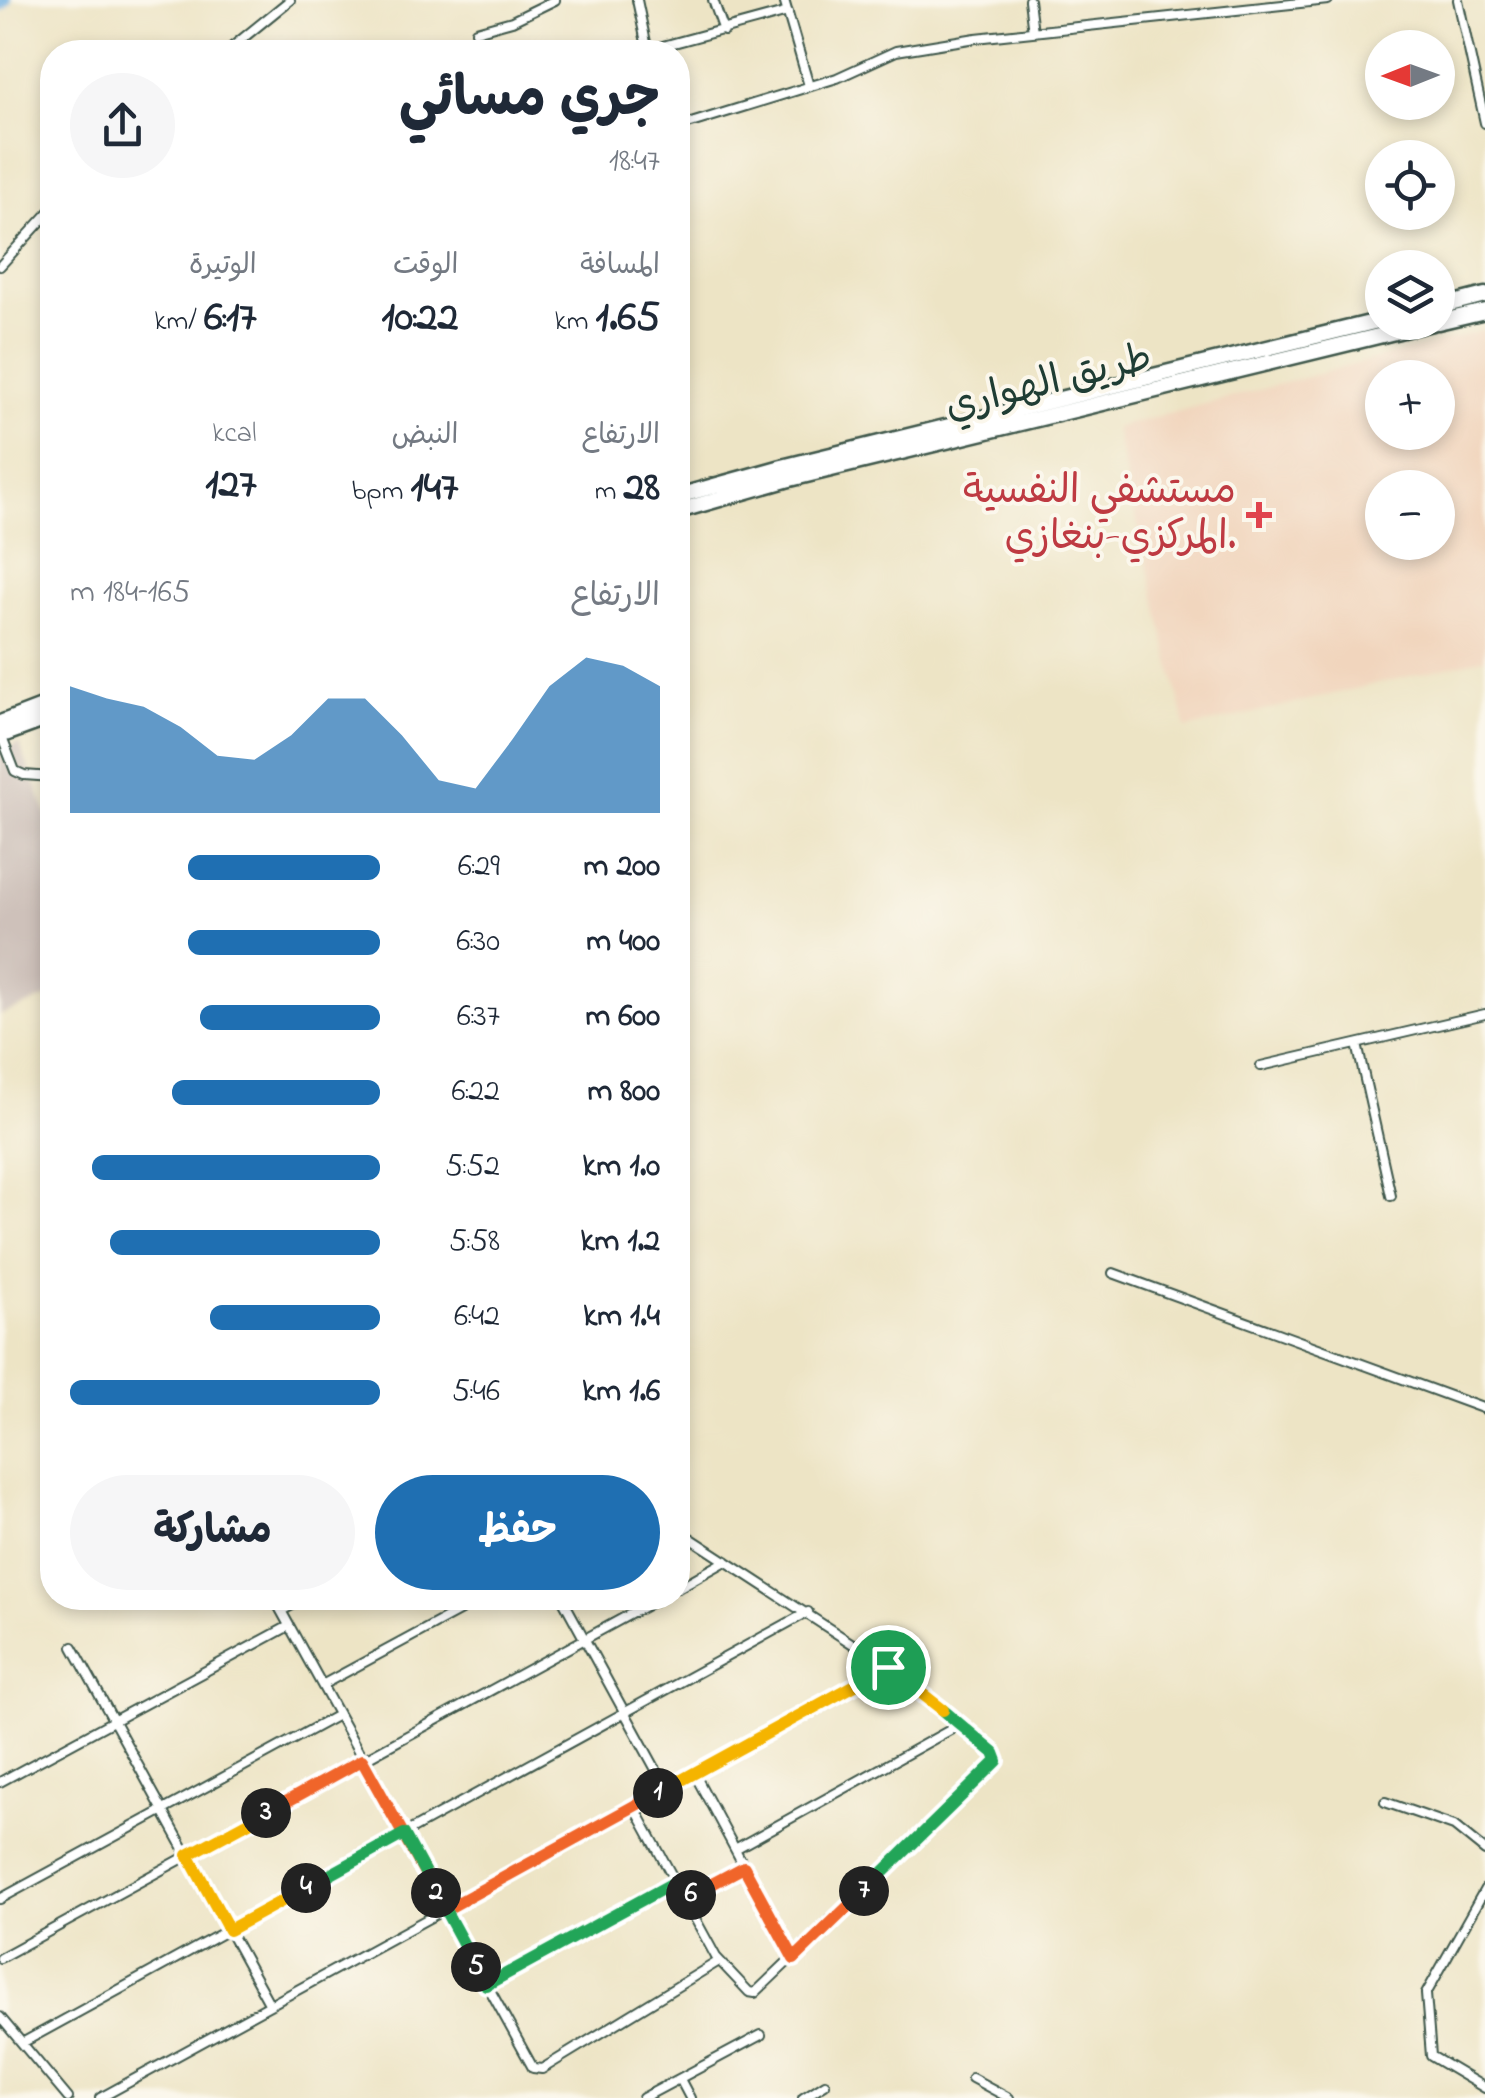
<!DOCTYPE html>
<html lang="ar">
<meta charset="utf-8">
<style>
body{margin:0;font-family:"Indie Flower","Playpen Sans Arabic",sans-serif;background:#f6f6f7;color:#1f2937;direction:rtl;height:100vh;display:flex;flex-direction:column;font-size:38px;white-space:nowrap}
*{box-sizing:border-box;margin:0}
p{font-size:32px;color:#747a83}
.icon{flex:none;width:55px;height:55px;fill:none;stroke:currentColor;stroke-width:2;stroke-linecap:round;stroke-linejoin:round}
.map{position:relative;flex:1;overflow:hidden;direction:ltr}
.side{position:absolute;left:40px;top:40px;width:650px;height:1570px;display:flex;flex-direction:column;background:#fff;border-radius:40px;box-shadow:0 5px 15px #0003;direction:rtl}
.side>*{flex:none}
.needle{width:65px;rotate:269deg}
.buttons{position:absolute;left:1365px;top:30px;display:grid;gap:20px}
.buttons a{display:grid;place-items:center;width:90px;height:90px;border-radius:50%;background:#fff;box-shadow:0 5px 15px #0003;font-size:50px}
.pin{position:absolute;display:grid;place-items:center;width:85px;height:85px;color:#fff;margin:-42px;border:5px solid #fff;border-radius:50%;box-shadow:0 2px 10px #0007}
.km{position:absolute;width:50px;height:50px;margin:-25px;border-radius:50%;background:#222;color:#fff;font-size:28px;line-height:50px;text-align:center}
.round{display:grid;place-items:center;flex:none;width:105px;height:105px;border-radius:52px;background:#f6f6f7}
.summary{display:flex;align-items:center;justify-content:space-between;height:170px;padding:0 30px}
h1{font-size:55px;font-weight:700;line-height:75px}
.figures{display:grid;grid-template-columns:repeat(3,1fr);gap:15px;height:170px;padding:10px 30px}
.figures div{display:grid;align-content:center}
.figures b{font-size:42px;font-weight:700}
.figures small{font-size:28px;font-weight:400}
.figures p{font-size:28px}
.chart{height:280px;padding:20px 30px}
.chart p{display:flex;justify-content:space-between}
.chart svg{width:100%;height:180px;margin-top:10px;fill:#1f6fb2;opacity:.7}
.action{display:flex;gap:20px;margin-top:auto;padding:20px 30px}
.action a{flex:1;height:115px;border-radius:60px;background:#1f6fb2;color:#fff;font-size:40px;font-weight:700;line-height:115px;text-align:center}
.action a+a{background:#f6f6f7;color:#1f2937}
ul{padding:0 30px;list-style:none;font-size:32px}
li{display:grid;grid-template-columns:160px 120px 1fr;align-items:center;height:75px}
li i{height:25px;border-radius:12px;background:#1f6fb2}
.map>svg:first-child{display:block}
</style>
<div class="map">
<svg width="1485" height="2098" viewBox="0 0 1485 2098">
<rect width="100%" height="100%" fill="#fbf7ec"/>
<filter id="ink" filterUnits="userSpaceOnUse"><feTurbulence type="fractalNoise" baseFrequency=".01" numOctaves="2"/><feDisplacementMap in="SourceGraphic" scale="20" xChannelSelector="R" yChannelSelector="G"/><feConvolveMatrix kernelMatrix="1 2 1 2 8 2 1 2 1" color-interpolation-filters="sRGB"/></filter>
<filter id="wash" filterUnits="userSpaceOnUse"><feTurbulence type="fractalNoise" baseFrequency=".0048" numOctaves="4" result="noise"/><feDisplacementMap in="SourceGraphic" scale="40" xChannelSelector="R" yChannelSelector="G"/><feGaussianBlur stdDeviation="2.25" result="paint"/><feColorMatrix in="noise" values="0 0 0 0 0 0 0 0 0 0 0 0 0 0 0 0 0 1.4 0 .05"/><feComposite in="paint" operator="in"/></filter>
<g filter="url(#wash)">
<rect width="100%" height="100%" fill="#ede4c5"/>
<!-- built -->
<path fill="#f1d5bd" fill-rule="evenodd" d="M1485 330V658L1186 729 1115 428ZM1382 378H1438V432H1382ZM1382 488H1438V542H1382Z"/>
<!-- industrial -->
<path fill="#cec1ba" d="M19 743 52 827V996L0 1015V752Z"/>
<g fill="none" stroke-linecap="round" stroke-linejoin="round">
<!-- river -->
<path stroke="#6eb0e3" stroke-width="15" d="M0 4 4 0"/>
</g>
</g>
<g filter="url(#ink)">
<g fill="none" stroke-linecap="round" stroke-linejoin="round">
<defs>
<path id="minor" d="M637 0 648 52
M713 0 724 31
M784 0 809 86
M1029 0 1033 32
M1458 0 1485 123
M476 31 512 21 555 0
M648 50 788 12
M226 52 290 0
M627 52 647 45
M678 127 837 78 896 51 976 38 1328 0
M0 266 52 209
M1 735 15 771 24 775 52 777
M1357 1044 1391 1196
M1261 1066 1485 1014
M1113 1273 1485 1409
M678 1588 726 1561
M274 1598 533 2068 542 2069 719 1961
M562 1598 666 1788
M281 1611 306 1598
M73 1647 270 2005
M322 1685 483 1598
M694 1773 794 1959
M0 1782 289 1626
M1385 1802 1454 1826 1485 1851
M634 1806 716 1957 749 1992 755 1993 997 1761 994 1753 888 1667 678 1530
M735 1849 961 1724
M1485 1889 1426 1994 1431 2056 1485 2088
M0 1899 338 1715
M685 1899 744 1867
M0 1958 660 1598
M486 1985 675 1882
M0 2017 68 2098
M22 2043 808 1612
M972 2078 1009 2098
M680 2079 690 2098
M100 2098 888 1667
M643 2098 761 2035
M803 2098 825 2084"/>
<path id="trunk" d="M1438 307 1485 295
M1438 322 1485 311
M678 496 782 467 1382 320
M678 511 786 480 1436 322
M0 723 52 703
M0 736 52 717"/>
</defs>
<!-- minor casing -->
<use href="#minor" stroke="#3e564a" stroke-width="12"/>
<!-- trunk casing -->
<use href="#trunk" stroke="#3e564a" stroke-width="19"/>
<!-- minor -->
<use href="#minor" stroke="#fff" stroke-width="8"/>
<!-- trunk -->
<use href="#trunk" stroke="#fff" stroke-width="14"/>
</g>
</g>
<g fill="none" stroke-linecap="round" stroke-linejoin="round" filter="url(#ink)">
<defs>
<path id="split-1" d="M658 1793 888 1667"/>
<path id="split-2" d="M436 1893 445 1910 658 1793"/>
<path id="split-3" d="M266 1813 362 1760 436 1893"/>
<path id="split-4" d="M266 1813 188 1855 229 1930 306 1888"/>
<path id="split-5" d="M306 1888 404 1834 476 1967"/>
<path id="split-6" d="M476 1967 486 1985 675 1882 685 1899 691 1895"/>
<path id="split-7" d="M691 1895 744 1867 794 1959 864 1891"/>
<path id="split-8" d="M864 1891 997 1761 994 1753 943 1710"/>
<path id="split-9" d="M888 1667 943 1710"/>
</defs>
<!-- split-1 casing -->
<use href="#split-1" stroke="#fff" stroke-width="20"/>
<!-- split-2 casing -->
<use href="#split-2" stroke="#fff" stroke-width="20"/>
<!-- split-3 casing -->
<use href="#split-3" stroke="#fff" stroke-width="20"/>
<!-- split-4 casing -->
<use href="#split-4" stroke="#fff" stroke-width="20"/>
<!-- split-5 casing -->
<use href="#split-5" stroke="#fff" stroke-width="20"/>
<!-- split-6 casing -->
<use href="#split-6" stroke="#fff" stroke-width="20"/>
<!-- split-7 casing -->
<use href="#split-7" stroke="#fff" stroke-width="20"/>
<!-- split-8 casing -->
<use href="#split-8" stroke="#fff" stroke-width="20"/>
<!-- split-9 casing -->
<use href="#split-9" stroke="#fff" stroke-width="20"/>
<!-- split-1 -->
<use href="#split-1" stroke="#f5b400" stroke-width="12"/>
<!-- split-2 -->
<use href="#split-2" stroke="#f0652b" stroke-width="12"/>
<!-- split-3 -->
<use href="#split-3" stroke="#f0652b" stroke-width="12"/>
<!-- split-4 -->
<use href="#split-4" stroke="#f5b400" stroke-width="12"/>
<!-- split-5 -->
<use href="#split-5" stroke="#22a559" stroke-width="12"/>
<!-- split-6 -->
<use href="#split-6" stroke="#22a559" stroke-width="12"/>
<!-- split-7 -->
<use href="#split-7" stroke="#f0652b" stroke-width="12"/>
<!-- split-8 -->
<use href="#split-8" stroke="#22a559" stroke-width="12"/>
<!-- split-9 -->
<use href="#split-9" stroke="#f5b400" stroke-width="12"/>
</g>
<!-- markers -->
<path fill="#e0444e" stroke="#fbf7ec" stroke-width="4" d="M1254 500h10v10h10v10h-10v10h-10v-10h-10v-10h10z"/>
<g text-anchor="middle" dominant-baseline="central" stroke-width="8" stroke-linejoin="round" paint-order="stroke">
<!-- street labels -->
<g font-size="40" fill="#1f3d34" stroke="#fbf7ec">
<text transform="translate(1049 384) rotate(-14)">طريق الهواري</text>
</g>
<!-- health labels -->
<g font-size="40" fill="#be3a42" stroke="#fbf7ec" text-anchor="end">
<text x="1236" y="492">مستشفي النفسية<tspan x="1236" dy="46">المركزي-بنغازي.</tspan></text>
</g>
</g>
</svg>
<div class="buttons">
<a><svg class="needle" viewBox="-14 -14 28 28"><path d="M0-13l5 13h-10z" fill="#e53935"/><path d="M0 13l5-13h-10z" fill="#747a83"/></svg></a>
<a><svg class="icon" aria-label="locate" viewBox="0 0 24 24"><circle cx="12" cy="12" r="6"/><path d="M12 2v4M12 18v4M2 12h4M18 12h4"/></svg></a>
<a><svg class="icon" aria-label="layers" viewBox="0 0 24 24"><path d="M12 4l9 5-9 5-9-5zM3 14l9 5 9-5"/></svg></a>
<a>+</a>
<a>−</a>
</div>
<div class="pin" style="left:888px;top:1667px;background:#1e9e55"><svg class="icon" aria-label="arrive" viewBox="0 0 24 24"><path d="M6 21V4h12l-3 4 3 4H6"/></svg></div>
<b class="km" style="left:658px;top:1793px">1</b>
<b class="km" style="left:436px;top:1893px">2</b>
<b class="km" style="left:266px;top:1813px">3</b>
<b class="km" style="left:306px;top:1888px">4</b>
<b class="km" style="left:476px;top:1967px">5</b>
<b class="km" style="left:691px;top:1895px">6</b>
<b class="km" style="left:864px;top:1891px">7</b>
<section class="side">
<div class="summary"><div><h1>جري مسائي</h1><p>18:47</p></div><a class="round"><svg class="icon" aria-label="share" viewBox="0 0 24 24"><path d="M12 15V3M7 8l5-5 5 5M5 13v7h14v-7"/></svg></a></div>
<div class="figures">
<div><p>المسافة</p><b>1.65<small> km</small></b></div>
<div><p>الوقت</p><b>10:22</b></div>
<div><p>الوتيرة</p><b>6:17<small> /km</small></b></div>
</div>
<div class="figures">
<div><p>الارتفاع</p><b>28<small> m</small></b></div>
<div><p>النبض</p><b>147<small> bpm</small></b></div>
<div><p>kcal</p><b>127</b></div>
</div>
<div class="chart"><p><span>الارتفاع</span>165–184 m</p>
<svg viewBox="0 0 160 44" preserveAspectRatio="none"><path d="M0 44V13L10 16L20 18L30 23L40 30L50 31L60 25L70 16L80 16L90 25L100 36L110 38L120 26L130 13L140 6L150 8L160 13V44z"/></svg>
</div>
<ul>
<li><b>200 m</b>6:29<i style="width:62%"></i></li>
<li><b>400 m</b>6:30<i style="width:62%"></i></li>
<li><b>600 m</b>6:37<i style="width:58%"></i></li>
<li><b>800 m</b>6:22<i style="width:67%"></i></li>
<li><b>1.0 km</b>5:52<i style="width:93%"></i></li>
<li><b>1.2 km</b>5:58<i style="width:87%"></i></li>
<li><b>1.4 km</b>6:42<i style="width:55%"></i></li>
<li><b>1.6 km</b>5:46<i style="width:100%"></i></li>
</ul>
<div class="action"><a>حفظ</a><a>مشاركة</a></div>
</section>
</div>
